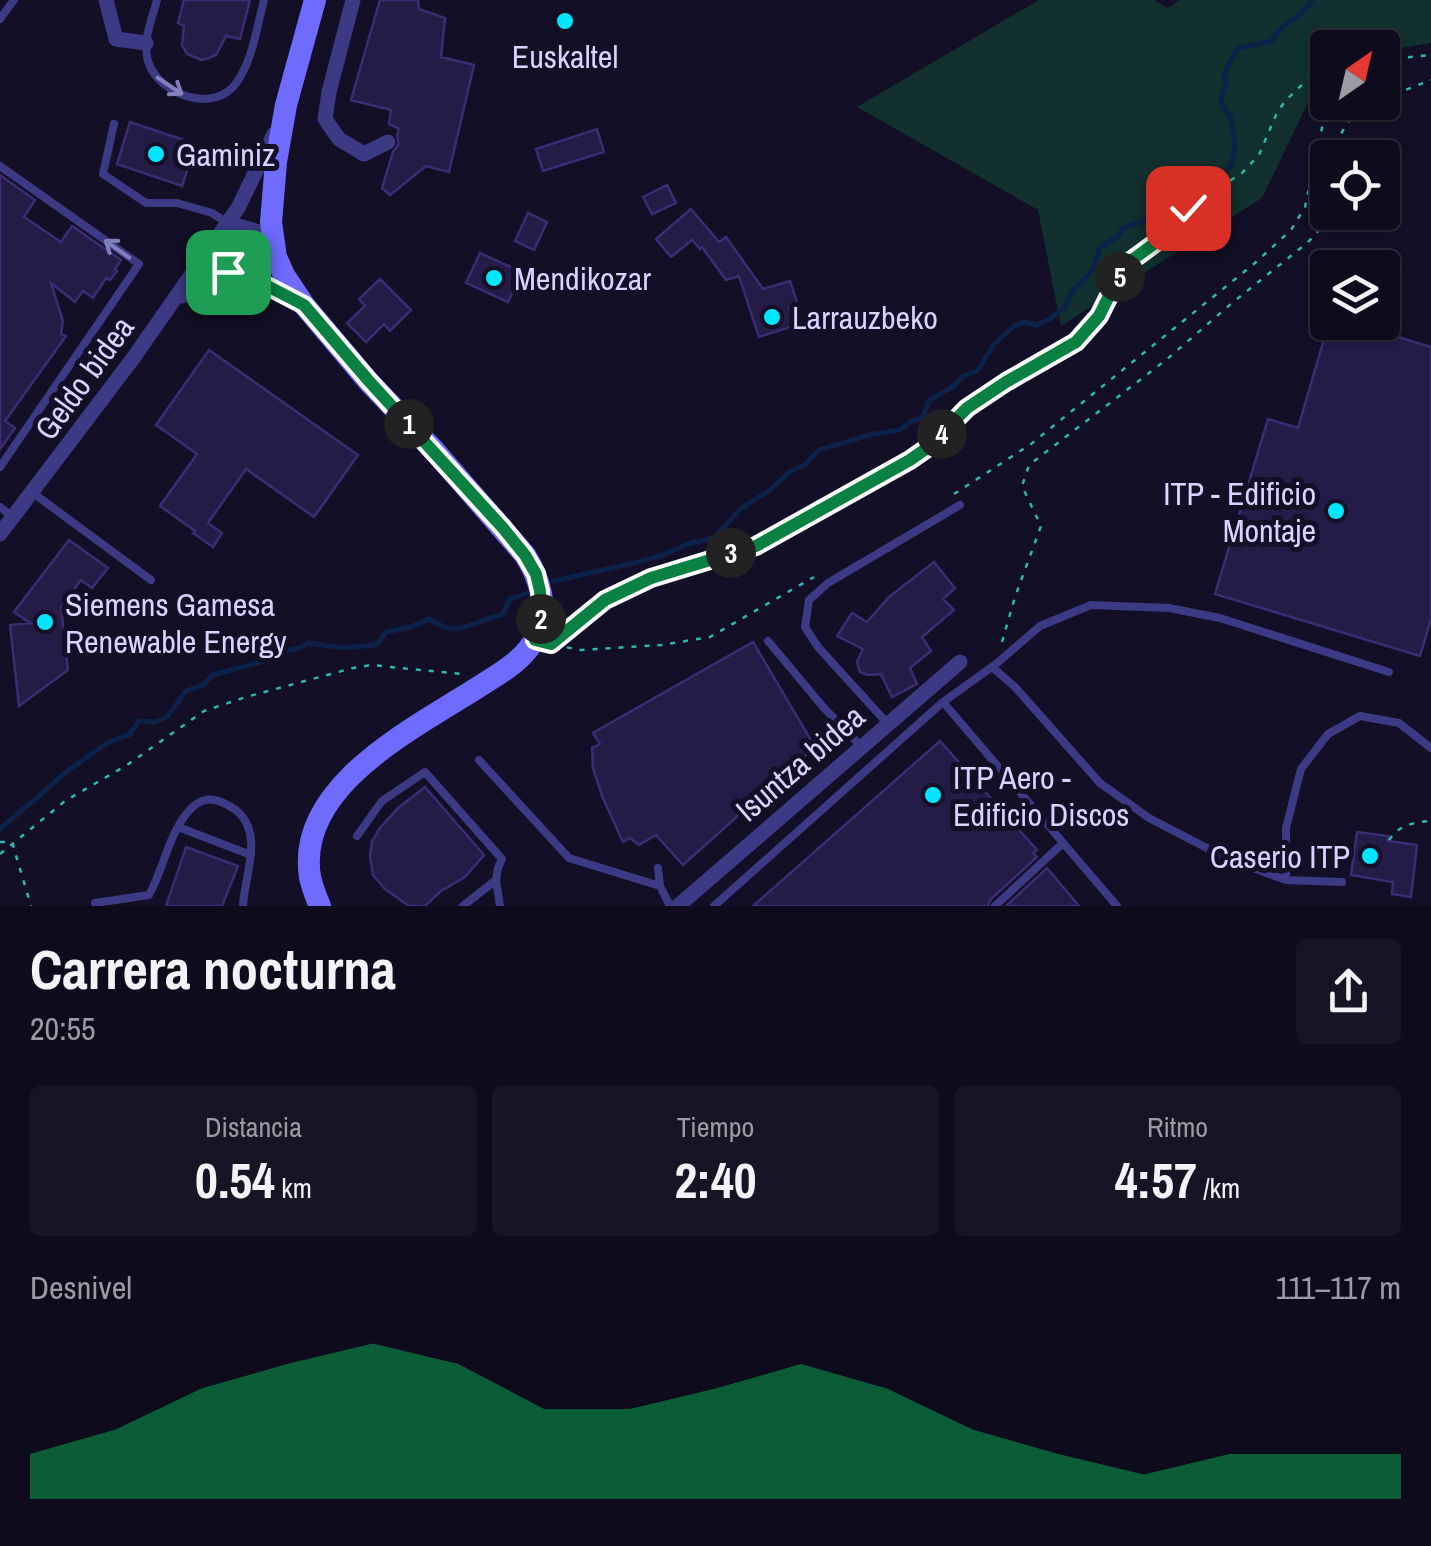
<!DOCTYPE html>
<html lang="es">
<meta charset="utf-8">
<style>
body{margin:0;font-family:"Archivo Narrow",sans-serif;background:#171425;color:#f1f3f6;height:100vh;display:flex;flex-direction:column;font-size:38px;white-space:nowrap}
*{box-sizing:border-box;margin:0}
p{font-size:32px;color:#9b9ba3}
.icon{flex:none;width:55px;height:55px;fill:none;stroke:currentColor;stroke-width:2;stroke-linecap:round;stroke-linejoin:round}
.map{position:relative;height:906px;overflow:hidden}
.sheet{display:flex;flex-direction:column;background:#0e0b1c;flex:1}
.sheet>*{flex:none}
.needle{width:65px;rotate:34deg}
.buttons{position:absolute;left:1310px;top:30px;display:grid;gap:20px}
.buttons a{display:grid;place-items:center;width:90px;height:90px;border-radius:10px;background:#0e0b1c;box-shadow:0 2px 8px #0004,0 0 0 2px #2e2b3b;font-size:50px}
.pin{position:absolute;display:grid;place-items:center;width:85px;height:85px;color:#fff;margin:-42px;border-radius:20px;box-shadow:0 5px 15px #0006}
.km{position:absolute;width:50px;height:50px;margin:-25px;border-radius:50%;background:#222;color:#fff;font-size:28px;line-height:50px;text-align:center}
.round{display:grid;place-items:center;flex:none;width:105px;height:105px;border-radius:10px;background:#171425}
.overview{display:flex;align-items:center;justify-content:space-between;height:170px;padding:0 30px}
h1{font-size:55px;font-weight:700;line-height:75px}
.metrics{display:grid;grid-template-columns:repeat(3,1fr);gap:15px;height:170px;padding:10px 30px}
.metrics div{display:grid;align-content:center;border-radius:10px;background:#171425;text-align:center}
.metrics b{font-size:50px;font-weight:700}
.metrics small{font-size:28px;font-weight:400}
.metrics p{font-size:28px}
.chart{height:280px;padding:20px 30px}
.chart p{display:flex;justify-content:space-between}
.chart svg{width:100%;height:180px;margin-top:10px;fill:#0b8043;opacity:.7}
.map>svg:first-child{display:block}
</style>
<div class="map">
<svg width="1431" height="906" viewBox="0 0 1431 906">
<rect width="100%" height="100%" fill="#130f26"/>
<!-- green -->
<path fill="#12302f" d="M1039 0H1154L1168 8 1180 0H1431V43L1383 51 1382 48H1328L1327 63 1262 198 1061 326 1038 210 857 107Z"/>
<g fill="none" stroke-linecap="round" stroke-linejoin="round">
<!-- stream -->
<path stroke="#0c2248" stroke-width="5" d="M554 581 638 562 663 555 687 544 714 538 740 509 769 491 791 471 805 465 819 450 869 435 899 430 914 420 922 419 929 401 955 385 963 376 977 371 995 343 1014 326 1024 322 1036 325 1050 319 1064 308 1073 290 1093 270 1100 247 1118 236 1123 228 1147 220 1161 200 1162 187 1166 181 1191 170 1213 173 1223 172 1231 166 1235 145 1231 118 1223 107 1221 97 1226 85 1224 74 1237 49 1272 41C1279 23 1302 18 1312 0
M0 829 70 769 109 742 129 735 139 721 155 722 167 717 186 691 203 685 213 675 268 660 282 651 300 648 308 643 344 648 374 645 379 642 386 632 411 627 429 619C434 621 439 625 444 627 462 633 485 618 503 614L510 599 527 593"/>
</g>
<!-- building -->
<path fill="#241b47" stroke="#3b2d73" stroke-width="2.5" d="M184 0H250L240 39 226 36 216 55 209 58 201 60 187 54 182 45 184 26 178 23Z
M380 0H418L419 9 445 18 441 57 474 65 449 172 426 166 390 195 382 188 393 152 399 144 397 136 399 129 389 124 391 110 351 100Z
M130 122 196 144 182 186 117 164Z
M597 129 604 152 543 171 536 149Z
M0 175 35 200 24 217 61 242 72 226 121 260 115 269 117 271 110 280 106 278 93 298 83 291 75 302 51 283 63 321 61 334 66 336 5 421 15 428 0 449Z
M667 185 676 203 652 214 643 197Z
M691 209 719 242 726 237 763 289 790 281 798 305 789 308 794 326 759 337 739 276 726 280 702 247 700 249 692 240 671 257 656 239Z
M528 213 547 222 534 250 515 241Z
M480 253 522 272 508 302 466 283Z
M380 279 411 310 390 331 384 324 366 342 347 323 365 306 359 299Z
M1329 322H1349L1431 347V619L1420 656 1215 594 1268 419 1298 428Z
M209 350 358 455 314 517 246 469 208 523 222 533 213 547 193 533 195 531 160 506 197 454 156 425Z
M69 540 108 568 92 588 81 580 61 607 68 670 19 706 10 625 30 623 14 612Z
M934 562 955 588 943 599 954 610 922 637 931 651 910 668 917 684 892 697 881 674 868 675 860 672 857 662 863 649 837 636 852 613 867 622 889 597Z
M753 642 815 747 683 865 656 835 639 845 630 838 623 842 602 796 593 768 592 748 600 744 593 733Z
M940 741 1037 850 1033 853 1037 857 990 900 988 906H753Z
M425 787 484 855 465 877 441 891 425 906H409L385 889 373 875 370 856 372 841 380 828 398 808Z
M1357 832 1388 836V841L1417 845 1411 897 1392 894 1393 882 1351 875Z
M186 847 238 866 222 906H166Z
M1047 868 1079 906H1006Z"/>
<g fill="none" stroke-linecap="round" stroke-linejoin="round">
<!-- path -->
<path stroke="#2fb8b0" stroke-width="2.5" stroke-dasharray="5 8" stroke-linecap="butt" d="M1382 60 1431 55
M1382 99 1431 80
M1333 158C1337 136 1351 111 1372 102
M954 494 1031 444 1255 263 1291 230 1305 207 1325 114 1330 102
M557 640 581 618 605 601 651 578 756 545 910 461 930 446 967 408 1006 382 1076 342 1099 316 1112 290 1132 260 1170 232 1188 208 1242 173 1259 155 1276 115 1285 101 1307 80 1328 72
M1002 642 1015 597 1041 526 1022 486 1029 465 1166 360 1232 303 1307 243 1317 233 1328 187
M554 645 581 650 661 645 710 637 814 577
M1389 840C1399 825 1414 822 1431 821
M0 842H12L31 906
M0 854 65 801 127 765 204 711 246 697 353 668 371 665 461 674"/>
<!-- lane -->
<path stroke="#3d3a85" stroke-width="8" d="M157 0C152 19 142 41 148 61 158 95 215 115 237 82 253 59 257 26 264 0
M0 19 14 0
M114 124 103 174 146 203H177L212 213 228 223
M0 166 139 264 0 467
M33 493 151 580
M0 507 14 518
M768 641 824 708 861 746
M992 667 1015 687 1100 783 1149 818 1228 859 1286 880 1342 882
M943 702 996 664 1040 626 1091 605 1169 608 1220 618 1389 672
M887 723 818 647 805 627 809 600 828 583 960 505
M479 760 569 858 660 886 670 906
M178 827 251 855
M357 836 382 801 425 772 502 859 498 868 496 880
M658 868 660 886
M1286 880V828L1301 769 1328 734 1360 716 1399 723 1431 748
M95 903 149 895C163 870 167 841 184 817 191 807 201 797 215 800 222 801 231 807 236 810 265 834 244 876 243 906
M463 906 496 880 500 906
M714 906 943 702 1117 906
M995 906 1062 844"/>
<!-- street -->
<path stroke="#3d3a85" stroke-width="15" d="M106 0 116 39 146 43
M353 0 329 92 325 119 339 139 364 154 388 142
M227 272 254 279 297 301
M182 296 258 253 273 236 228 223
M0 534 134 357 238 208 274 134
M678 906 960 662"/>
<!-- secondary -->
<path stroke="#6f6bff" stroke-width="22" d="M315 0 286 105 276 162 271 222 276 257 284 275 304 305 368 381 432 448 525 555C539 577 550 610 537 635 526 659 501 673 480 686 417 727 295 785 310 877 312 886 316 897 320 906"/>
</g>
<!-- one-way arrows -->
<defs><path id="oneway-shaft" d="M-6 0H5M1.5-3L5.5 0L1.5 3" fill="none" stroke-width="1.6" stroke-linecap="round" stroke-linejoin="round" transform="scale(2.5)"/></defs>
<g stroke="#837fbc">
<use href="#oneway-shaft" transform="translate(170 86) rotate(34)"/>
<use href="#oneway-shaft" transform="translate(117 249) rotate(-145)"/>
</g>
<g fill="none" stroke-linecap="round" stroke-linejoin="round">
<defs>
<path id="route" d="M228 272 254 279 304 305 368 380 503 528 525 555 536 574 540 591 542 616 535 640 551 644 605 600 651 578 756 546 910 460 930 446 967 408 1006 382 1076 342 1099 316 1112 290 1132 260 1170 232 1188 208"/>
</defs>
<!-- route casing -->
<use href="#route" stroke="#fff" stroke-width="20"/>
<!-- route -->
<use href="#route" stroke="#0b8043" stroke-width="12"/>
</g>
<!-- markers -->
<g fill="#00e5ff" stroke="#130f26" stroke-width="4">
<circle cx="565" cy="21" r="10"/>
<circle cx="156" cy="154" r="10"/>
<circle cx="494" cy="278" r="10"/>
<circle cx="772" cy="317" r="10"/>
<circle cx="1336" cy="511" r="10"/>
<circle cx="45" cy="622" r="10"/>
<circle cx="933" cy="795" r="10"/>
<circle cx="1370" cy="856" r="10"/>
</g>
<g text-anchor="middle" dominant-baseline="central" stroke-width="10" stroke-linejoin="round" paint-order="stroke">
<!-- poi labels -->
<g font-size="32" fill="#d9d4ff" stroke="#130f26" text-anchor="start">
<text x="565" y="56" text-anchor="middle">Euskaltel</text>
<text x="176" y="154">Gaminiz</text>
<text x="514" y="278">Mendikozar</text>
<text x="792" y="317">Larrauzbeko</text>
<text x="1316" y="493" text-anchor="end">ITP - Edificio<tspan x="1316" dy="37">Montaje</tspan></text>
<text x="65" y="604">Siemens Gamesa<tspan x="65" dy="37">Renewable Energy</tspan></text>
<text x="953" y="777">ITP Aero -<tspan x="953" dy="37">Edificio Discos</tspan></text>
<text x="1350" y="856" text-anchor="end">Caserio ITP</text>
</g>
<!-- street labels -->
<g font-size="32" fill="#d9d4ff" stroke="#130f26">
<text transform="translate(84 378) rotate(-54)">Geldo bidea</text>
<text transform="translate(800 763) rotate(-41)">Isuntza bidea</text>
</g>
</g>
</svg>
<div class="buttons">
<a><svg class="needle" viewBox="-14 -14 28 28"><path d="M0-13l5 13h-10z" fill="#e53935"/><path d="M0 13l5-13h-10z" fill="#9b9ba3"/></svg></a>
<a><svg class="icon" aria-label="locate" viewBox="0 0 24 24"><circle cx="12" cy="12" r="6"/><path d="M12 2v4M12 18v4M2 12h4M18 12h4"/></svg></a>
<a><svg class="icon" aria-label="layers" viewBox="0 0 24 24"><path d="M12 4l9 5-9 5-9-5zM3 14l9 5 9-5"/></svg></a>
</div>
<div class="pin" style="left:228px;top:272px;background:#1e9e55"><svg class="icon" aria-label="arrive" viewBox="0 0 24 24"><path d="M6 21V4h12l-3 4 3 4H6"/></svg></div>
<div class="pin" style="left:1188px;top:208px;background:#d93025"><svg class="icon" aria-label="check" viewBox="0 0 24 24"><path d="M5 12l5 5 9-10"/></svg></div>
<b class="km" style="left:409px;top:424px">1</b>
<b class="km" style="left:541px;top:619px">2</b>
<b class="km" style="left:731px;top:553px">3</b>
<b class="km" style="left:942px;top:434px">4</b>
<b class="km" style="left:1120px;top:277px">5</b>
</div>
<section class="sheet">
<div class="overview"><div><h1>Carrera nocturna</h1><p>20:55</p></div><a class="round"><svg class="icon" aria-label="share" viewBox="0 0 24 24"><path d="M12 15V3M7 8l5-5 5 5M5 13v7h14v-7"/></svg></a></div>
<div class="metrics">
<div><p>Distancia</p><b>0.54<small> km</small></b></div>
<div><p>Tiempo</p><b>2:40</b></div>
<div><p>Ritmo</p><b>4:57<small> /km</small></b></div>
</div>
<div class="chart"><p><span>Desnivel</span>111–117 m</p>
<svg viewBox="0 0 160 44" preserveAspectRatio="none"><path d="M0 44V33L10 27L20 17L30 11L40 6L50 11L60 22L70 22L80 17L90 11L100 17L110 27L120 33L130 38L140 33L150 33L160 33V44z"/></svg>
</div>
</section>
